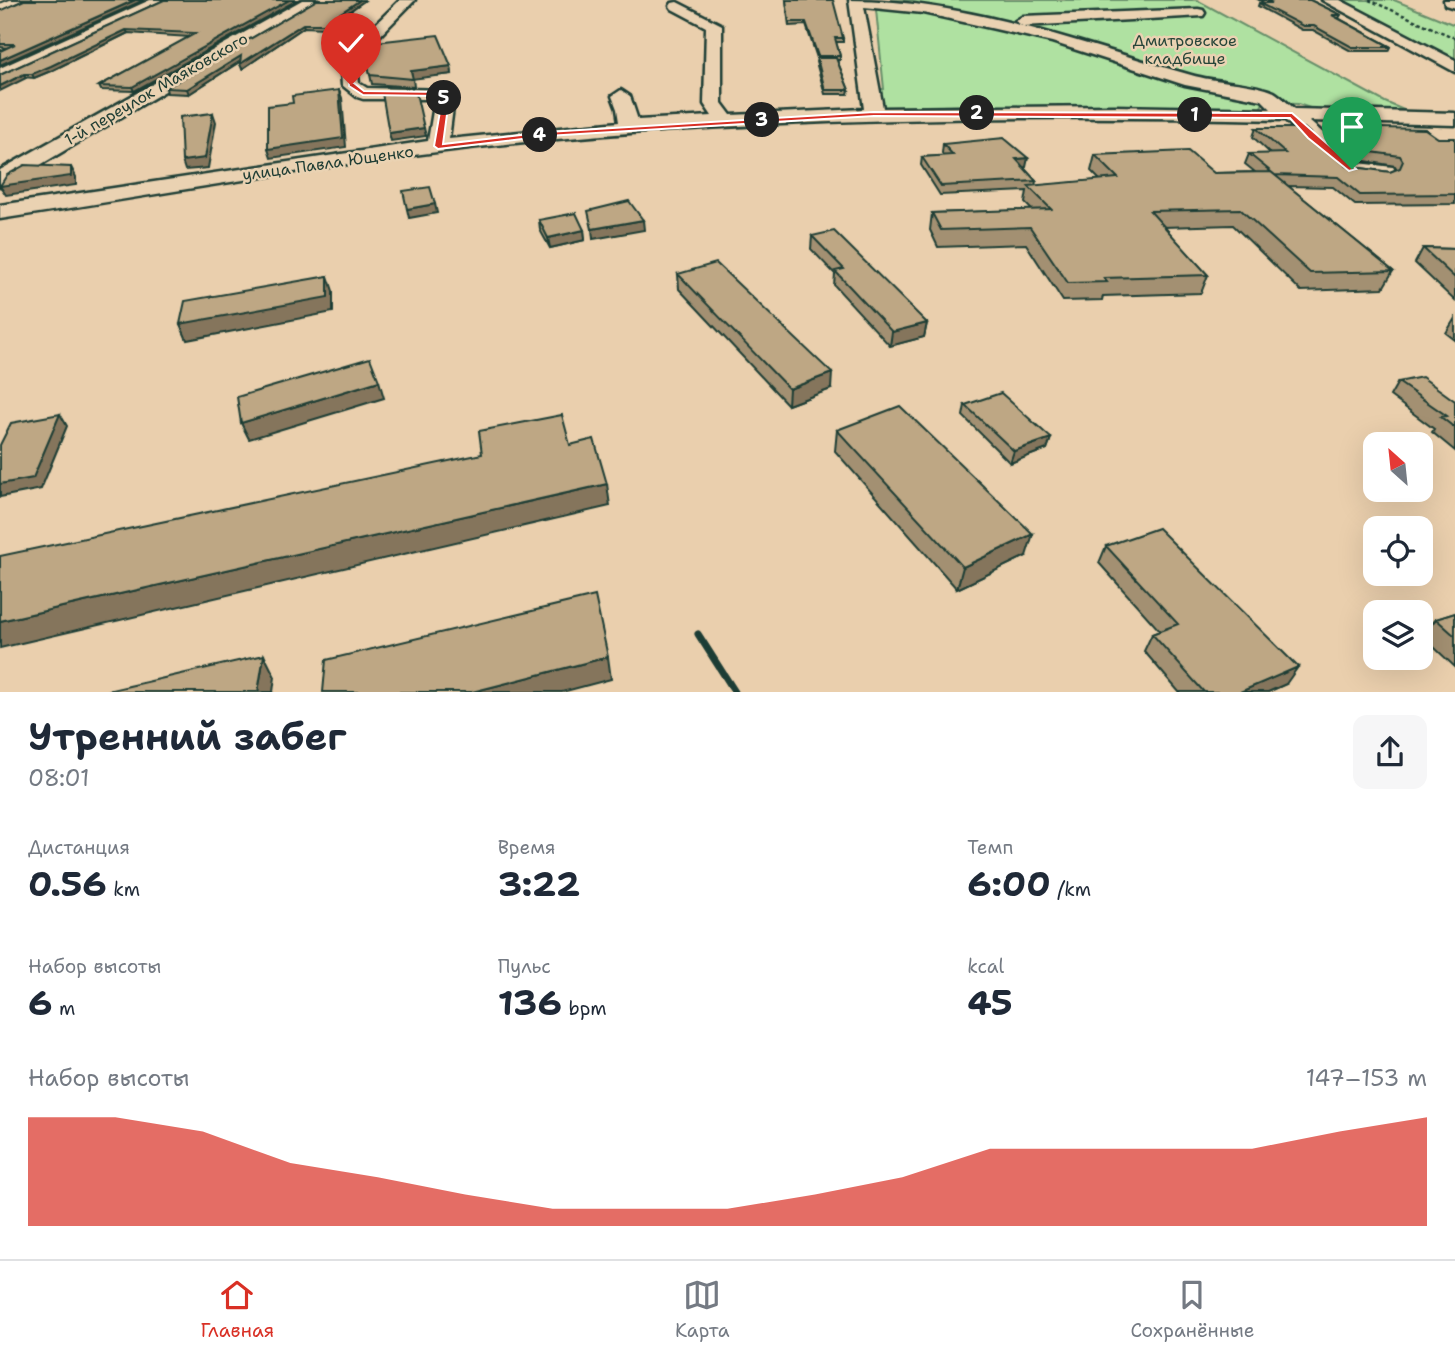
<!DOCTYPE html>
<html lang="ru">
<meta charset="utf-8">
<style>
body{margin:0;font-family:"Shantell Sans",sans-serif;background:#f6f6f7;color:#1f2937;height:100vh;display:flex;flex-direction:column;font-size:26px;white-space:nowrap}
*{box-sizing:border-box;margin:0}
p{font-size:23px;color:#747a83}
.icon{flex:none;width:38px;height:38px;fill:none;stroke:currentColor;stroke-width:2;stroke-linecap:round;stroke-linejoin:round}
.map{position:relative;height:692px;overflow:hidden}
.panel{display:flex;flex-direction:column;background:#fff;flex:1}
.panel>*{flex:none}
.needle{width:46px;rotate:333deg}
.buttons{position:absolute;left:1363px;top:432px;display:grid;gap:14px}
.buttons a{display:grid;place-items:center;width:70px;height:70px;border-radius:14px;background:#fff;box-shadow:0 7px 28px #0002;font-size:35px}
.pin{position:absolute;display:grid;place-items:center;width:60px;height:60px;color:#fff;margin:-72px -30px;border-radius:50% 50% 50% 0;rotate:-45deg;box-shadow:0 0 7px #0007}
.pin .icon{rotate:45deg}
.km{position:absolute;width:35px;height:35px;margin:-18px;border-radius:50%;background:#222;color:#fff;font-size:19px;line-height:35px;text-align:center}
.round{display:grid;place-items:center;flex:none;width:74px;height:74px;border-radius:14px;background:#f6f6f7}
.headline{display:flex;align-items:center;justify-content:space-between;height:119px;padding:0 28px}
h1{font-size:38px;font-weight:700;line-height:52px}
.metrics{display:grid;grid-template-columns:repeat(3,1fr);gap:10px;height:119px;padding:7px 28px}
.metrics div{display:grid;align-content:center}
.metrics b{font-size:35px;font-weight:700}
.metrics small{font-size:19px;font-weight:400}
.metrics p{font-size:19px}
.chart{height:196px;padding:14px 28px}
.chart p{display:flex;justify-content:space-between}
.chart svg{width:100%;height:126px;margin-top:7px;fill:#d93025;opacity:.7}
.tab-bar{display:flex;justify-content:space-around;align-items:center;height:98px;border-top:2px solid #e0e1e3;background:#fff;font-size:19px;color:#747a83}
.tab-bar a{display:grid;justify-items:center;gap:4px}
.tab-bar .on{color:#d93025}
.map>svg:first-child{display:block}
</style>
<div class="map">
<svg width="1455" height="692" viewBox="0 0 1455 692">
<rect width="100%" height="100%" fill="#eacfad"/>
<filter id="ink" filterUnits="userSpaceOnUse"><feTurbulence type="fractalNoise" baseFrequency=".0143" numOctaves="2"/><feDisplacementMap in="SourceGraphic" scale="14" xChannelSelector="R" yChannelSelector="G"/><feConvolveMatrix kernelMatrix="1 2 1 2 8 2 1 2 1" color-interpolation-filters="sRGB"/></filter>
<g filter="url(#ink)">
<!-- green -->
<path fill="#afe1a1" stroke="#678f6a" stroke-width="2" d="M875 0H1197L1385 102 1413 114 1319 111 1298 104 1263 103 1260 109 1252 111 996 108 966 105 885 107 879 103 874 89H884Z
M1330 0H1394L1455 25V63Z"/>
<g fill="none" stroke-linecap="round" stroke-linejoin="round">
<defs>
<path id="minor" d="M10 0H30L0 13V4Z
M150 0H169L0 79V68Z
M302 0H319L8 184 0 186V170Z
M400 0H415L356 60 359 83 367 88 447 90 454 100 449 139 619 122 617 109 612 96 621 90 630 96 638 120 712 116 704 104 706 27 672 9 670 6 672 3 677 2 722 25V103L731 115 864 109 849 0C967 0 1079 43 1191 75 1213 82 1256 83 1274 92 1281 96 1288 104 1295 109L1455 113V125L1309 121 1358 163 1393 167 1396 172 1393 177 1385 179 1344 174 1285 120C1038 115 791 117 546 140 363 157 182 191 0 219V205L428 141 435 99H363L357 97 342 85 340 59ZM864 7 923 13 995 29 1052 42 1185 85 1262 100 1271 109 1114 106 883 108Z
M1322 0H1340L1455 60V72Z
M1444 0H1455V8L1445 5Z
M1198 9 1203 10 1205 13 1203 16 1023 26 1015 21 1023 16Z"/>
</defs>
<!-- minor casing -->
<use href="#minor" stroke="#1f3d34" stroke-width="5"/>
<!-- path -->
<path stroke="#1f3d34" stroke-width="2.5" stroke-dasharray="3.5 2.5" stroke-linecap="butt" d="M1369 0 1455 38"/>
<!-- minor -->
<use href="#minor" fill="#ead2b2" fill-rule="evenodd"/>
<!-- rail -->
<path stroke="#1f3d34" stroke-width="7" d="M698 634 735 692"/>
</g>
<!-- wall -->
<path fill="#a39072" stroke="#1f3d34" stroke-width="2" d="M24 0H144L0 65V51L7 48 0 47V11Z
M164 0H297L134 91 101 90 99 86 190 37 128 33 53 70 34 78 0 75Z
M317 0 364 1 325 28 304 27 242 69 241 61 189 94 167 93 166 88Z
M786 0 843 38V42H836L840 56V60H837L849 90 848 94H825L816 62 817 58 806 25 789 26Z
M1259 0H1310L1341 15 1339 18H1338L1391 47 1389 51H1351L1313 30H1302L1258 6 1259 3H1264Z
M364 46 451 66 452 74 413 78 414 87 372 84Z
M1335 127 1438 138H1455V204L1355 205 1333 187 1288 186 1393 271 1383 288 1301 291 1233 225 1164 227 1208 275 1201 293 1103 296 1102 300 1063 301 1026 244 938 247 930 230 932 213 1032 210 1025 203 1027 191 940 195 921 165 922 157 944 156 942 153 943 144 1026 167H1023L1036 181 1035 186 1100 180 1091 171 1095 155 1214 173 1255 172 1245 164 1249 154H1271L1253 137 1256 128 1347 166 1390 172 1397 169 1395 166 1359 160 1331 136Z
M539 220 584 230 585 240 550 248 540 230Z
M812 236 927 323 924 337 890 346 834 285 835 274 811 249Z
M1423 248 1455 249V301L1415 263Z
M678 274 831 389 788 405 679 289Z
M1455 318V340L1446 333Z
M1398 382 1455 401V451L1432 432 1434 429 1390 396Z
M965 405 1051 438 1047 449 1010 463 963 416Z
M837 430 1026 556 957 589 835 451Z
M1106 546 1286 684 1268 692H1179L1144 651 1152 634 1160 631 1099 563Z
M1455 613V667L1422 636 1436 619Z"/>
<!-- shaded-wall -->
<path fill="#85755c" stroke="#1f3d34" stroke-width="2" d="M135 0H144L0 65V60Z
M289 0H297L134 91 132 87Z
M360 0H364V1L325 28 324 24Z
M303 24 304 27 242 69 240 64Z
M126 30 128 33 53 70 34 78 32 74Z
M241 56 242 60 189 94 187 89Z
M451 66 452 74 412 79 411 71Z
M24 74 26 78 0 91V86Z
M339 90 342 98 346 147 271 158 268 149Z
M213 113 216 122 208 168 185 170 182 161Z
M424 128 426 136 391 141 389 133Z
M1028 158 1026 167 1014 168 1016 159Z
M71 167 76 177V185L6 195 0 186Z
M435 204 437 213 409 218 407 209Z
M643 220 644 230 593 239 592 229Z
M584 230 585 240 550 248 548 238Z
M328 276 333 291V312L187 340 180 324Z
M927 323 924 337 890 346 892 332Z
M832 373 831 389 788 405 789 389Z
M379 381 384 398 249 439 241 423Z
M60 414 67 426 41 489 0 497V484Z
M1051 438 1047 449 1010 463 1014 451Z
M607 484 610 506 0 648V621Z
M1033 534 1026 556 957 589 963 567Z
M264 655 275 677 273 692H258Z
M608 657 611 679 562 692H472Z
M1298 667 1286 684 1268 692H1240Z"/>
<!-- building -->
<path fill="#bea784" stroke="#1f3d34" stroke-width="2" d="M24 0H135L0 60V51L15 44H0V11Z
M164 0H289L132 87 99 86 196 33 126 30 51 66 32 74H24L0 86V75Z
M317 0H360L324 24H303L240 64 241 56 187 89 166 88Z
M786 0H833L843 38H835L840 56H818L806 22H789Z
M1266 0H1310L1341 15H1332L1391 47H1352L1314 26H1303L1259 3H1272Z
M438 35 451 66 411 71 413 79 370 75 364 46 367 43Z
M817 58H836L849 90H825Z
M339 90 343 138 268 149V106L293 103 292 96Z
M382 93H416L424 128 389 133Z
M213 113 205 158 182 161 180 117Z
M1335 127 1425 129 1438 138H1455V194L1360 195 1338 177 1275 175 1249 154 1285 153 1256 128H1304L1347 166 1390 172 1400 168 1403 161 1400 156 1364 151Z
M1004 138 1028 158 1016 159 1036 181 941 186 922 157 953 155 943 144Z
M1188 151 1214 173 1271 172 1393 271 1310 273 1240 209 1150 211 1208 275 1104 278 1107 282 1068 283 1030 227 941 230 932 213 1051 209 1028 186 1118 178 1095 155Z
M25 165 71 167V176L0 186 7 175Z
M430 187 435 204 407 209 403 191Z
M629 201 643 220 592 229 588 211Z
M576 213 584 230 548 238 539 220Z
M834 231 927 323 892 332 835 271 844 269 812 236Z
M1423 248 1455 249V278Z
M716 263 832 373 789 389 678 274Z
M328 276V297L180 324 185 301Z
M370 358 379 381 241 423 237 397Z
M1422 377 1455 401V428L1441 417 1447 416 1398 382Z
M1001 393 1051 438 1014 451 965 405Z
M900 406 1033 534 963 567 837 430Z
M60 414 33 478 0 484V445L11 423Z
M562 415 570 445 594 439 607 484 0 621V556L482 454 479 431Z
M1158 528 1298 667 1240 692H1204L1152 634 1178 624 1106 546Z
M595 596 608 657 472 692H323L326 660Z
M1455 613V636L1436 619Z
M264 655 258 692H103Z"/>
</g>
<!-- route -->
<path fill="#d93025" stroke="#fff" stroke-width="2" d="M349 83H354L364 91 443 92 449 100 443 144 547 132 874 112 1292 113 1356 169 1349 171 1308 138 1290 118 874 116 547 136 438 149 434 146 442 100 439 96 363 95 349 86Z"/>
<g text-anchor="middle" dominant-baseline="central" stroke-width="5" stroke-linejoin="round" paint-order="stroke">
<!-- far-park labels -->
<g font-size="16" fill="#264539" stroke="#ead2b2">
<text x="1185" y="40">Дмитровское<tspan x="1185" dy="18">кладбище</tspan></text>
</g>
<!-- far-street labels -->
<g font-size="16" fill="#1f3d34" stroke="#ead2b2">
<text transform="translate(156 89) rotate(-30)">1-й переулок Маяковского</text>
<text transform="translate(328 163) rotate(-8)">улица Павла Ющенко</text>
</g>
</g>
</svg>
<div class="buttons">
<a><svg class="needle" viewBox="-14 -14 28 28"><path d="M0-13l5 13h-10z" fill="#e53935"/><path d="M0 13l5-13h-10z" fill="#747a83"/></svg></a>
<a><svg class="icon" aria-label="locate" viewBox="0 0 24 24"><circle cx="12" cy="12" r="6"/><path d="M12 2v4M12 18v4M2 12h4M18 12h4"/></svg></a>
<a><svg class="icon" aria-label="layers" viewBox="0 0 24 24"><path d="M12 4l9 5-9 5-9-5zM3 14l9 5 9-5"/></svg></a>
</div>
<div class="pin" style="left:1352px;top:169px;background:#1e9e55"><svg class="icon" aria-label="arrive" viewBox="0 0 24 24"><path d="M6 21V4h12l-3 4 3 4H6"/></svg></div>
<div class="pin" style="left:351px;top:85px;background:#d93025"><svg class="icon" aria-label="check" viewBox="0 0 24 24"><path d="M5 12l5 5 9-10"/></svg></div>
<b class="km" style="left:1195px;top:115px">1</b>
<b class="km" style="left:977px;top:113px">2</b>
<b class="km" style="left:762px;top:120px">3</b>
<b class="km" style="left:540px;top:135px">4</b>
<b class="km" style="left:444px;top:98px">5</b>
</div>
<section class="panel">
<div class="headline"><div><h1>Утренний забег</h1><p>08:01</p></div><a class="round"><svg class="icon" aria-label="share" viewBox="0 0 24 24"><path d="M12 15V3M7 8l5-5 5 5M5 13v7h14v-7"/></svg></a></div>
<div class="metrics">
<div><p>Дистанция</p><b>0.56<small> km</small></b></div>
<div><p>Время</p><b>3:22</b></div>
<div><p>Темп</p><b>6:00<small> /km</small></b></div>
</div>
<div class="metrics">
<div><p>Набор высоты</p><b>6<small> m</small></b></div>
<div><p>Пульс</p><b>136<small> bpm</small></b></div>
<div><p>kcal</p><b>45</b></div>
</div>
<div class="chart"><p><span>Набор высоты</span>147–153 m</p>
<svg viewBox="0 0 160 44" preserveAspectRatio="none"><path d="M0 44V6L10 6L20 11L30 22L40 27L50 33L60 38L70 38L80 38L90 33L100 27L110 17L120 17L130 17L140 17L150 11L160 6V44z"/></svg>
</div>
</section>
<nav class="tab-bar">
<a class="on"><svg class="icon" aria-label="home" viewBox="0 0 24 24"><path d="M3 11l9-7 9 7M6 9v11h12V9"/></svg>Главная</a>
<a><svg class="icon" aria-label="map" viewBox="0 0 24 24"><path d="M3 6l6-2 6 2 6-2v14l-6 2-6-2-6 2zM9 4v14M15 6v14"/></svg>Карта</a>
<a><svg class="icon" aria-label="saved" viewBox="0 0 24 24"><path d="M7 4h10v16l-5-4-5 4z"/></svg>Сохранённые</a>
</nav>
